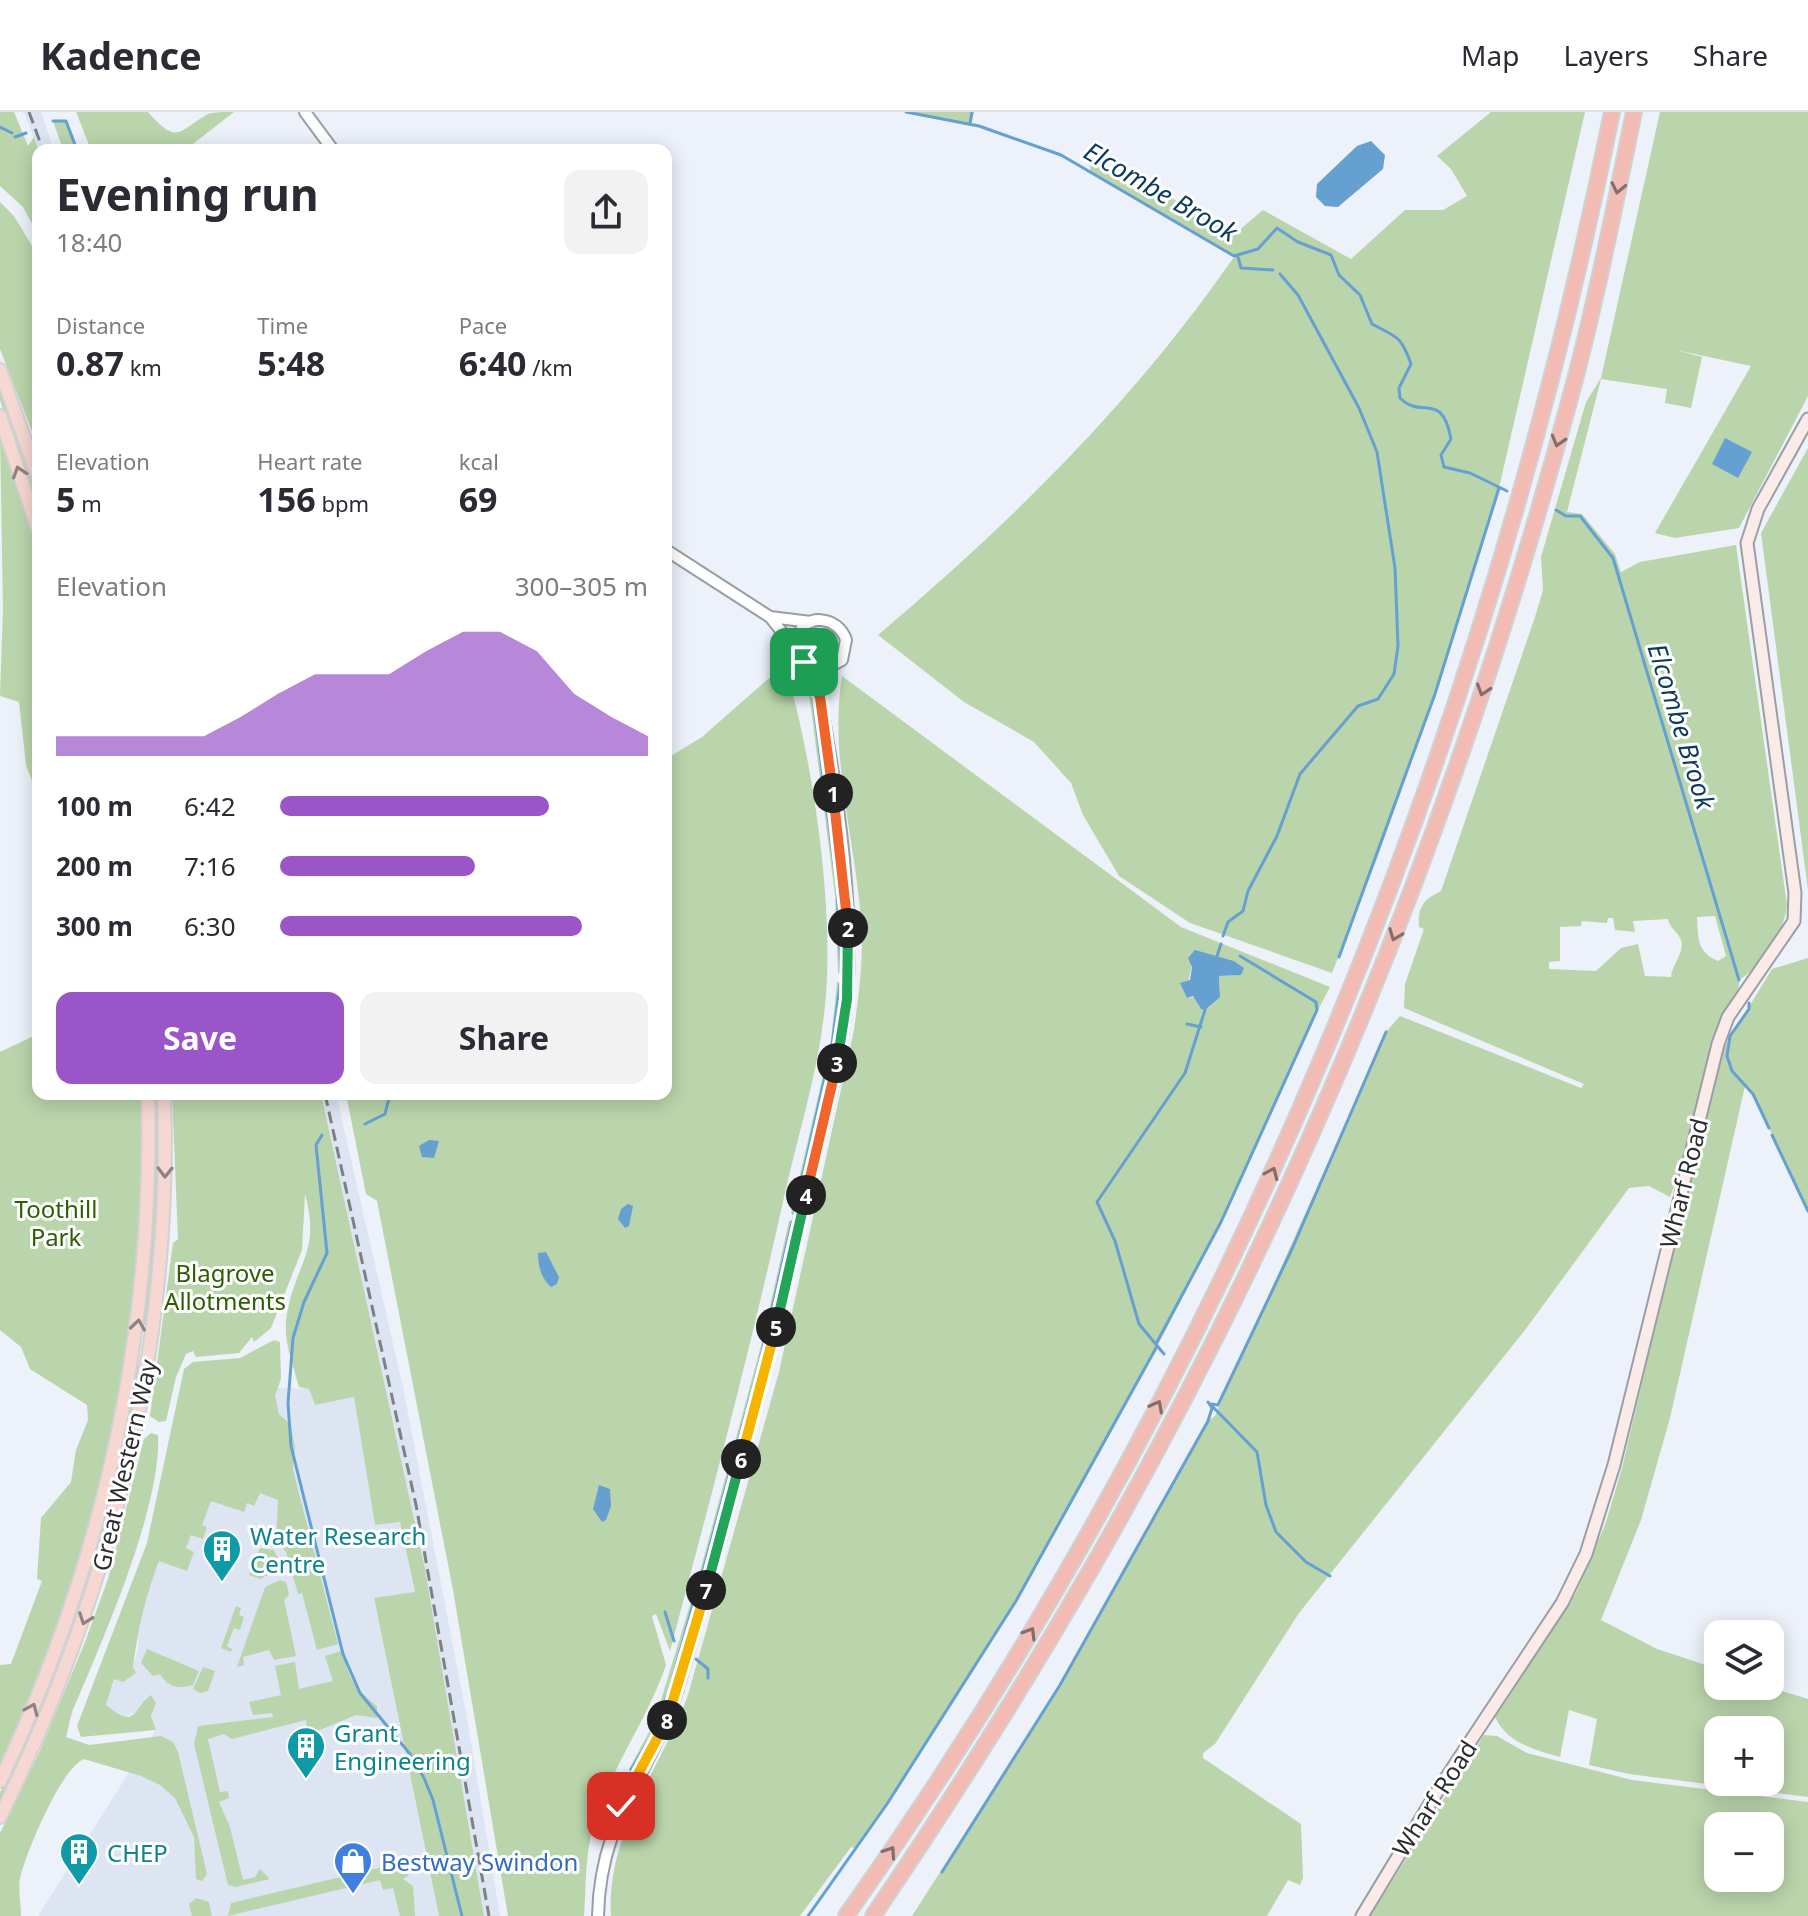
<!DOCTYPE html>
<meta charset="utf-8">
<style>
body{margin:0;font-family:"Noto Sans",sans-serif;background:#f2f2f3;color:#2b2b33;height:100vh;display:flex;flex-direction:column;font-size:30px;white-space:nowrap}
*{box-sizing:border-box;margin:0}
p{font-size:26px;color:#7c7c81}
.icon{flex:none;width:44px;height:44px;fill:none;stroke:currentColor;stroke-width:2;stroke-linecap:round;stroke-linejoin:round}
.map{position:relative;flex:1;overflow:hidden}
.side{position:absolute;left:32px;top:32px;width:640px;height:956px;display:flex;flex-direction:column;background:#fff;border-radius:16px;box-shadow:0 4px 20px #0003}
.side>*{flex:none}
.fabs{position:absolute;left:1704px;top:1508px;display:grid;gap:16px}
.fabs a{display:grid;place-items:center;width:80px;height:80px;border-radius:16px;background:#fff;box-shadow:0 4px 20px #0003;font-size:40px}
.pin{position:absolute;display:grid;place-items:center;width:68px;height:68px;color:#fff;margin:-34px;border-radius:16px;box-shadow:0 4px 12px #0006}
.km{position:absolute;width:40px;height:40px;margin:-20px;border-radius:50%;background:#222;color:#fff;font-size:22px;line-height:40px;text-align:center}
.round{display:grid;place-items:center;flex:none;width:84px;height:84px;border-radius:16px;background:#f2f2f3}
.overview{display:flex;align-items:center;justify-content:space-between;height:136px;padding:0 24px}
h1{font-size:44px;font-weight:700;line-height:60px}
.stats{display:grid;grid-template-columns:repeat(3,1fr);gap:12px;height:136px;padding:8px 24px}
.stats div{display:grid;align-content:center}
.stats b{font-size:34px;font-weight:700}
.stats small{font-size:22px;font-weight:400}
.stats p{font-size:22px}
.chart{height:224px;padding:16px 24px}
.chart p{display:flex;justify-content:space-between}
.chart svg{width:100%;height:144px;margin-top:8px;fill:#9a55c9;opacity:.7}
.button{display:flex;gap:16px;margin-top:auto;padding:16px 24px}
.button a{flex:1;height:92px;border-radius:16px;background:#9a55c9;color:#fff;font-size:32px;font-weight:700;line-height:92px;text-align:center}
.button a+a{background:#f2f2f3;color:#2b2b33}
ul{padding:0 24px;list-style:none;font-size:26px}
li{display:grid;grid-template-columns:128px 96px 1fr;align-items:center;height:60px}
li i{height:20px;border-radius:10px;background:#9a55c9}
header{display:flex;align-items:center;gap:48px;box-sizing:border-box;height:112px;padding:0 40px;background:#fff;border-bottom:2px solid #e1e1e2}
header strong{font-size:38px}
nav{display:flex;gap:44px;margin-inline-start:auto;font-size:28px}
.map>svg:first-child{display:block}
</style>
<header>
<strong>Kadence</strong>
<nav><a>Map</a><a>Layers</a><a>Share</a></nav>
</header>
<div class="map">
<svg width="1808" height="1804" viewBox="0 0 1808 1804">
<rect width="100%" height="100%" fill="#edf1f9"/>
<!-- built -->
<path fill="#dde5f3" d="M24 0H41L54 38H38Z
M321 982H336L403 1275 466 1601 500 1804H484L425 1457Z
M278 1276 309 1277 315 1293 354 1285 375 1413 400 1409 415 1481 374 1487 439 1804H38L156 1618 151 1604 156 1591 146 1586 142 1598 124 1605 114 1602 106 1593 114 1567 136 1561 133 1555 138 1536V1503L169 1424Z"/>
<!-- green -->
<path fill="#bad5ac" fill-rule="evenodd" d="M0 0H14L28 34 34 25 38 38V123L23 95 0 74Z
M76 0H148C178 34 178 19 208 2 215 0 226 0 234 0L185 38H91Z
M906 0H974L970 14Z
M1491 0H1585L1499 376 1435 582 1378 744 1332 861 1190 811 1119 764 1083 703 1071 671 1034 630 964 590 878 523C1011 411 1135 288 1234 145L1090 59 1091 45 1237 120 1263 98 1351 147 1405 98H1443L1467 84 1451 57 1437 44Z
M1660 0H1808V284L1739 416 1675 426 1655 421 1751 254 1676 238 1702 245 1691 296 1665 291 1667 277 1601 267 1567 400 1582 402 1615 442 1621 460 1640 450 1736 433 1787 793C1785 819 1761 855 1739 868 1740 888 1722 906 1717 927L1725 934 1772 857 1808 846V1099L1753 982 1745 974 1670 1306 1641 1408 1601 1508 1657 1537 1718 1557V1574H1766L1808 1587V1685L1629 1662 1589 1653 1597 1607 1569 1598 1560 1645C1535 1638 1507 1631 1495 1605L1577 1479 1606 1410 1622 1356 1697 1036 1683 1052 1670 1085 1649 1074 1629 1076 1525 1218 1299 1501 1215 1632 1203 1641V1646L1301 1712 1303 1766 1300 1773 1288 1768 1267 1804H912L1060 1573 1208 1309 1215 1304 1386 920 1400 904 1581 976 1584 972 1404 896 1405 872 1424 817 1419 815C1417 795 1424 787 1441 779L1535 505 1543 478 1541 445 1586 290 1601 266ZM1715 804 1726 844 1718 849C1697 840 1698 826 1697 805ZM1608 806H1613L1615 818 1635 820 1633 809 1668 807C1670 817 1678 820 1681 828 1685 841 1672 852 1671 865L1645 864 1638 832 1621 836 1596 859 1549 857V850L1560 849V815L1581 814 1582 809 1607 811ZM1718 1618H1770V1670H1718Z
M53 9H66L77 38H63Z
M0 90 14 104 38 144V335L0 237Z
M0 272 38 382V400L0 288Z
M0 321 38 436V684L26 653 19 590 0 584 3 496Z
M1808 336V778L1761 421Z
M842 564 1181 815 1330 875C1289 951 1260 1034 1221 1111 1111 1326 996 1539 855 1736L851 1735 800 1804H611C606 1721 661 1657 688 1583L779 1260 854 918C859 882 864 844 861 808 855 727 829 644 842 564ZM1195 839 1234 849 1244 856 1237 863 1219 864 1220 879 1209 895 1201 897 1194 885 1187 886 1186 880Z
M769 566 790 571C814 660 833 790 826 882 821 954 797 1024 782 1094 749 1244 709 1392 670 1539L656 1502 652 1504 666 1553C646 1612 605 1663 591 1724 585 1750 586 1778 584 1804H508L453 1478 377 1089 366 1082 346 982H666V647L702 625Z
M809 581H814L839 772 844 863 838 861 835 783Z
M843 869 835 930 796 1105 791 1101 831 929 837 870Z
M38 922V982H143L144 1044 137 1172 109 1351 60 1515 0 1656V1553L11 1552 42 1469 37 1467 41 1406 71 1370 76 1338 88 1308 87 1293 30 1257 21 1235 0 1218V940Z
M153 982H159C160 1060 157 1136 146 1214L143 1211 152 1117Z
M172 982H321L425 1457 484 1804H439L374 1486 415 1480 400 1410 375 1413 354 1285 315 1293 309 1277 299 1275C293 1252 282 1226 287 1202 296 1150 321 1140 305 1082L302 1138 271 1216 254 1230 252 1225 239 1241 196 1245 193 1239 186 1242 176 1265 166 1309 159 1310 150 1304 173 1131 178 1127Z
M795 1108 768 1227 701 1477 696 1474 763 1226 789 1109Z
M274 1228 280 1230 281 1267 275 1284 279 1302 291 1313 295 1336 293 1358 338 1532 317 1538 302 1481 298 1482 286 1440 276 1427 278 1388 260 1381 254 1394 247 1391 244 1400 211 1389 202 1413 207 1415 203 1427 191 1423 186 1436 194 1440 187 1459 159 1449C145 1486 138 1516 133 1555L136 1561 123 1570 114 1567 106 1593C138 1619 132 1596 151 1583L156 1591 151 1604 156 1618 81 1625 77 1614 147 1431 184 1257 193 1250 240 1246Z
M137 1254H141L134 1308 85 1490 81 1487 119 1352Z
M151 1321 158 1323C162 1395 101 1532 72 1600L66 1625 89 1633 161 1624 173 1630 178 1640 207 1762 202 1769 196 1767 194 1725 175 1686 160 1673 141 1664 84 1647C61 1656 26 1741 20 1766 18 1778 21 1792 21 1804H0V1721L39 1641 85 1530 108 1467 144 1327Z
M260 1436 274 1438 280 1450 277 1458 260 1467 249 1463Z
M280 1468 286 1470 289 1483 284 1488 296 1544 274 1548 269 1538 243 1545 244 1553 237 1555 265 1475Z
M693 1483 699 1485 659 1614 654 1611Z
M236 1494 241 1496 239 1503 244 1505 240 1518 234 1516 227 1534 232 1537 231 1540 221 1536Z
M65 1532 70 1533 0 1693V1681Z
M147 1537 199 1559 193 1573C179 1577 168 1576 160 1562L153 1564 141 1551Z
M344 1538C347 1567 356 1577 377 1594V1606L356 1603 308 1623 306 1608 232 1627 224 1622 208 1627 220 1680 228 1679 229 1686 219 1690 230 1715 243 1768 255 1765 260 1757 270 1767 235 1775 228 1773 194 1632 198 1614 273 1605 272 1601 253 1603 249 1590 281 1583 275 1554 295 1550 299 1577 333 1569 325 1544Z
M203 1555 215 1559 208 1579 200 1581 193 1577Z
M649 1620 655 1623 633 1661 629 1657Z
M1484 1623 1497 1624 1527 1641 1632 1668 1808 1690V1804H1370ZM1718 1714H1770V1766H1718Z
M624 1666 629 1669 609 1711 605 1709Z
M396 1752 409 1763 403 1767 413 1774 415 1804H400L393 1776 383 1778 380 1768 228 1804 231 1791Z
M196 1786 209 1790 212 1804H192L189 1792Z"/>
<!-- water -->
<path fill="#65a0d1" d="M1371 29 1385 43 1383 57 1338 95 1325 94 1316 85 1317 72 1357 34Z
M1725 326 1752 340 1738 366 1712 352Z
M1195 838 1234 849 1244 856 1241 863 1219 864 1220 885 1205 898 1201 897 1193 884 1187 886 1180 871 1190 868 1192 855 1188 846Z
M429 1028 439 1029 434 1046 422 1045 419 1034Z
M628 1092 633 1094 629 1114 625 1116 618 1107 621 1097Z
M546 1140 559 1165 557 1172 551 1175C541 1166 538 1154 538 1141Z
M599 1373 610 1377 611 1394 606 1408 602 1410 593 1397Z"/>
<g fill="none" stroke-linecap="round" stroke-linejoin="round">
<!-- stream -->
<path stroke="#65a0d1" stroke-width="3" d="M906 0 979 14 1061 43 1234 144 1258 137 1277 116 1298 130 1331 143 1339 163 1360 183 1372 212C1396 225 1401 223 1411 252L1399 276 1400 286C1422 308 1442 278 1451 327L1441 343 1444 355 1470 361 1507 379
M53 9H66L77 38
M970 12 972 0
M0 15 12 21
M15 25 26 21
M1238 145 1241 156 1273 158
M1556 398 1566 404H1580L1613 446 1739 868
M813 585 837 776 841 860
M1223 824 1228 810 1243 799 1248 779 1277 724 1300 662 1358 594 1378 587 1394 562 1398 534 1395 456 1377 340 1359 296 1298 183 1280 162
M1217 844 1221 832
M1339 845 1435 582 1499 376
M1749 891V897L1730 924 1727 944 1732 959 1753 982 1769 1016
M1187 912 1201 915
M365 1012 385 1002 390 982
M322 1023 316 1033 327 1141 304 1190 293 1226 288 1291 291 1334 343 1542 360 1581 410 1642 424 1666 433 1688 462 1804
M1772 1023 1808 1099
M794 1102 832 933 840 873
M1156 1232 1221 1110 1317 898 1316 890 1240 844
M1164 1242 1139 1212 1115 1129 1097 1090 1185 961 1205 898
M1211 1292 1218 1293 1292 1137 1386 920
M1213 1295 1257 1340 1266 1393 1276 1420 1306 1450 1330 1464
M699 1474 760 1249 792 1110
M665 1500 674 1529
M696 1547 708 1557V1566
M656 1612 669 1579 695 1486
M631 1658 651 1624
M608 1708 625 1670
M942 1760 1060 1573 1208 1309 1212 1296 1208 1290
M808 1804 887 1692 1016 1489 1156 1236"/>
<defs>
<path id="tertiary" d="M305 0 333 38
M666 438 770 505 797 539
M770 505 811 510
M598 1804C600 1703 652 1663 678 1576 724 1422 764 1266 799 1109 815 1042 836 974 845 905 857 807 838 683 820 585 817 566 794 547 797 528 802 499 839 504 846 528L842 548 825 557 806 552"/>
<path id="secondary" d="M1362 1804 1440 1675 1562 1491 1586 1442 1614 1353 1718 932 1728 905 1794 809 1795 781 1747 431 1758 397 1808 307"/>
<path id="primary" d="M0 258 38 365
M0 304 38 417
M0 1669C103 1452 154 1222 148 982
M0 1705C111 1478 173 1236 164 982"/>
<path id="motorway" d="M846 1804C1227 1266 1483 645 1612 0
M873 1804C951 1689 1025 1572 1094 1452 1303 1088 1460 695 1569 290 1595 195 1614 97 1634 0"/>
</defs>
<!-- tertiary casing -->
<use href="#tertiary" stroke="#9a9ea5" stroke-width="14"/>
<!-- secondary casing -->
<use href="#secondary" stroke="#9a9ea5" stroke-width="15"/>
<!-- primary casing -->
<use href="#primary" stroke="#d0d1d1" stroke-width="16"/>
<!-- motorway casing -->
<use href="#motorway" stroke="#d0d1d1" stroke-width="18"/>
<!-- tertiary -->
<use href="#tertiary" stroke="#fff" stroke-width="10"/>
<!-- secondary -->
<use href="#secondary" stroke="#fbebe8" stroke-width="11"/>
<!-- primary -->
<use href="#primary" stroke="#f7d7d2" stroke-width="12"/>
<!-- motorway -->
<use href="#motorway" stroke="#f2bcb4" stroke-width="14"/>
<!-- rail -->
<path stroke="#7d8085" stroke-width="3" stroke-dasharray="12 6" stroke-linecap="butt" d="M29 0 43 38
M325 982 416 1393 489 1804"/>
</g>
<!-- one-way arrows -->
<defs><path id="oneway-chevron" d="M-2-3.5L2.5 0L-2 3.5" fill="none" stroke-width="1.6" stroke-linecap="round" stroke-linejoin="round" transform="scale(2)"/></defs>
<g stroke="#846d6b">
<use href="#oneway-chevron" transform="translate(1618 76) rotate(102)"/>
<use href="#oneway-chevron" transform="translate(1558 329) rotate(106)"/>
<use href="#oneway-chevron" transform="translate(1483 578) rotate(108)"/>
<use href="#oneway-chevron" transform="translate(1395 823) rotate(111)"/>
<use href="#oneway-chevron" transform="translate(1272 1061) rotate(-66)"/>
<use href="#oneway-chevron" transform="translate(1157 1294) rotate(-62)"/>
<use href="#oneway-chevron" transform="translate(1030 1521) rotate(-59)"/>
<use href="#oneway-chevron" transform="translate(890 1740) rotate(-56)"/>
</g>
<g stroke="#908280">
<use href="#oneway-chevron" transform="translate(19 360) rotate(-108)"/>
<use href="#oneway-chevron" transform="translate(165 1060) rotate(91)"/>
<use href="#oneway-chevron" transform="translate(138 1213) rotate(-82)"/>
<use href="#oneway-chevron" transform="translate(85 1507) rotate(110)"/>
<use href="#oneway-chevron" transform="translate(32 1597) rotate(-67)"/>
</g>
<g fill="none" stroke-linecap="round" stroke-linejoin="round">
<defs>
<path id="split-1" d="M804 550 820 585 833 681"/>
<path id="split-2" d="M833 681 848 816"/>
<path id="split-3" d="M837 951 847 887 848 816"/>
<path id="split-4" d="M806 1083 837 951"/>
<path id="split-5" d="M776 1215 806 1083"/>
<path id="split-6" d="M741 1347 776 1215"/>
<path id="split-7" d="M706 1478 741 1347"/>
<path id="split-8" d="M667 1608 706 1478"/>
<path id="split-9" d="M621 1694 667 1608"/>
</defs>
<!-- split-1 casing -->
<use href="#split-1" stroke="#fff" stroke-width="16"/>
<!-- split-2 casing -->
<use href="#split-2" stroke="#fff" stroke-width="16"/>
<!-- split-3 casing -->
<use href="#split-3" stroke="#fff" stroke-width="16"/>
<!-- split-4 casing -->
<use href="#split-4" stroke="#fff" stroke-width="16"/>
<!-- split-5 casing -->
<use href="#split-5" stroke="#fff" stroke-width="16"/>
<!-- split-6 casing -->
<use href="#split-6" stroke="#fff" stroke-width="16"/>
<!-- split-7 casing -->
<use href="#split-7" stroke="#fff" stroke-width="16"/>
<!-- split-8 casing -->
<use href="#split-8" stroke="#fff" stroke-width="16"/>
<!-- split-9 casing -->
<use href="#split-9" stroke="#fff" stroke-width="16"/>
<!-- split-1 -->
<use href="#split-1" stroke="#f0652b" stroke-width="10"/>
<!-- split-2 -->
<use href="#split-2" stroke="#f0652b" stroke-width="10"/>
<!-- split-3 -->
<use href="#split-3" stroke="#22a559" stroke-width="10"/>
<!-- split-4 -->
<use href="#split-4" stroke="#f0652b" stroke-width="10"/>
<!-- split-5 -->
<use href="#split-5" stroke="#22a559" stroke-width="10"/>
<!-- split-6 -->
<use href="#split-6" stroke="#f5b400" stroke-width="10"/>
<!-- split-7 -->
<use href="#split-7" stroke="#22a559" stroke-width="10"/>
<!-- split-8 -->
<use href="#split-8" stroke="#f5b400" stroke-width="10"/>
<!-- split-9 -->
<use href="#split-9" stroke="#f5b400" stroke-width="10"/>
</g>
<!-- icons -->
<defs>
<symbol id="building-pin" viewBox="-11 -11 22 30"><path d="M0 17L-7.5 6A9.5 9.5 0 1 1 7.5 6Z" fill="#0f9aa8" stroke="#fefefe"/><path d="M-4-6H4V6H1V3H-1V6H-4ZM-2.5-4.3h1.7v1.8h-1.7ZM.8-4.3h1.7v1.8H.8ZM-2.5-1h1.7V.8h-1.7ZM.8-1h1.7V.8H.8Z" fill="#fff"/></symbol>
<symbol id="shop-pin" viewBox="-11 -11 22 30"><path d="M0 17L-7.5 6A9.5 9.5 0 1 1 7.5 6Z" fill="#3f7fe0" stroke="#fefefe"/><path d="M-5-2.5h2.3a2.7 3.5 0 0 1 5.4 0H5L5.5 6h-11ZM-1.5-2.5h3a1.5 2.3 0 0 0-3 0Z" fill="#fff"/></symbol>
</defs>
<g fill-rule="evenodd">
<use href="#building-pin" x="200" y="1415" width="44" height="60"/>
<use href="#building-pin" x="284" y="1612" width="44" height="60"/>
<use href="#building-pin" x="57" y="1718" width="44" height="60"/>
<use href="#shop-pin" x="331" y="1727" width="44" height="60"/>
</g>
<g text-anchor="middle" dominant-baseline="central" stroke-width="6" stroke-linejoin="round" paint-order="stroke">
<!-- street labels -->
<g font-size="24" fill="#2a2c2f" stroke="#fefefe">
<text transform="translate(1683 1071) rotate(-76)">Wharf Road</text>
<text transform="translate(124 1353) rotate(-77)">Great Western Way</text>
<text transform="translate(1434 1686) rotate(-57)">Wharf Road</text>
</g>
<!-- park labels -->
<g font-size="24" fill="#2d5d00" stroke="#fefefe">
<text x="56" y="1096">Toothill<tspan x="56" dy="28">Park</tspan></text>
<text x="225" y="1160">Blagrove<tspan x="225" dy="28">Allotments</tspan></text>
</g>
<!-- culture labels -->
<g font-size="24" fill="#0d838f" stroke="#fefefe" text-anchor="start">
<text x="250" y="1423">Water Research<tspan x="250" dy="28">Centre</tspan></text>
<text x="334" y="1620">Grant<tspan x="334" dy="28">Engineering</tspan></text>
<text x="107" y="1740">CHEP</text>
</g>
<!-- shop labels -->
<g font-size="24" fill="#366cbe" stroke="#fefefe" text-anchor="start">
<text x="381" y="1749">Bestway Swindon</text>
</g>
<!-- water labels -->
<g font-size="26" font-style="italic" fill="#0c3a5b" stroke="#fefefe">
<text transform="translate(1161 79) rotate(30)">Elcombe Brook</text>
<text transform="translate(1682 614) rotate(73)">Elcombe Brook</text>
</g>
</g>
</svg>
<div class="fabs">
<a><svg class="icon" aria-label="layers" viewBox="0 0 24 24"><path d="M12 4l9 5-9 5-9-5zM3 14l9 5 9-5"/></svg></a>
<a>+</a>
<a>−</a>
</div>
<div class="pin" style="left:804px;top:550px;background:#1e9e55"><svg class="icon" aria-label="arrive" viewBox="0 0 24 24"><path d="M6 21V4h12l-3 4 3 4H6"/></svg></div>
<div class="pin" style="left:621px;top:1694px;background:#d93025"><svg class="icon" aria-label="check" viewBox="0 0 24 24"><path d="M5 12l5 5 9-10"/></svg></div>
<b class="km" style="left:833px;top:681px">1</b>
<b class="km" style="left:848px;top:816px">2</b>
<b class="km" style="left:837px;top:951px">3</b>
<b class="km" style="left:806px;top:1083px">4</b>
<b class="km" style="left:776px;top:1215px">5</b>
<b class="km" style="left:741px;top:1347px">6</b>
<b class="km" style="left:706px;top:1478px">7</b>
<b class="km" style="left:667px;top:1608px">8</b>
<section class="side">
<div class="overview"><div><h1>Evening run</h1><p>18:40</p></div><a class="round"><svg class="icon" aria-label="share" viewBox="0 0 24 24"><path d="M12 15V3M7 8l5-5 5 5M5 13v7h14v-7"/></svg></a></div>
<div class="stats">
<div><p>Distance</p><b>0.87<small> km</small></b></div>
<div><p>Time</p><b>5:48</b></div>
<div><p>Pace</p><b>6:40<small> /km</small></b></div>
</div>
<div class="stats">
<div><p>Elevation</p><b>5<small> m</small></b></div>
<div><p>Heart rate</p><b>156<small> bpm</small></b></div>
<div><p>kcal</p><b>69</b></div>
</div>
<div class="chart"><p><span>Elevation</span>300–305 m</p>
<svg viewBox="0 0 160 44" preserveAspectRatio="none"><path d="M0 44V38L10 38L20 38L30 38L40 38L50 32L60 25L70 19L80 19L90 19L100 12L110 6L120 6L130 12L140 25L150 32L160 38V44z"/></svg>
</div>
<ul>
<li><b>100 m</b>6:42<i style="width:73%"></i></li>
<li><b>200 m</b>7:16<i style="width:53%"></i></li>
<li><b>300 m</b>6:30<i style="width:82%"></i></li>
</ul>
<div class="button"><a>Save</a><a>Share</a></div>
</section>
</div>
